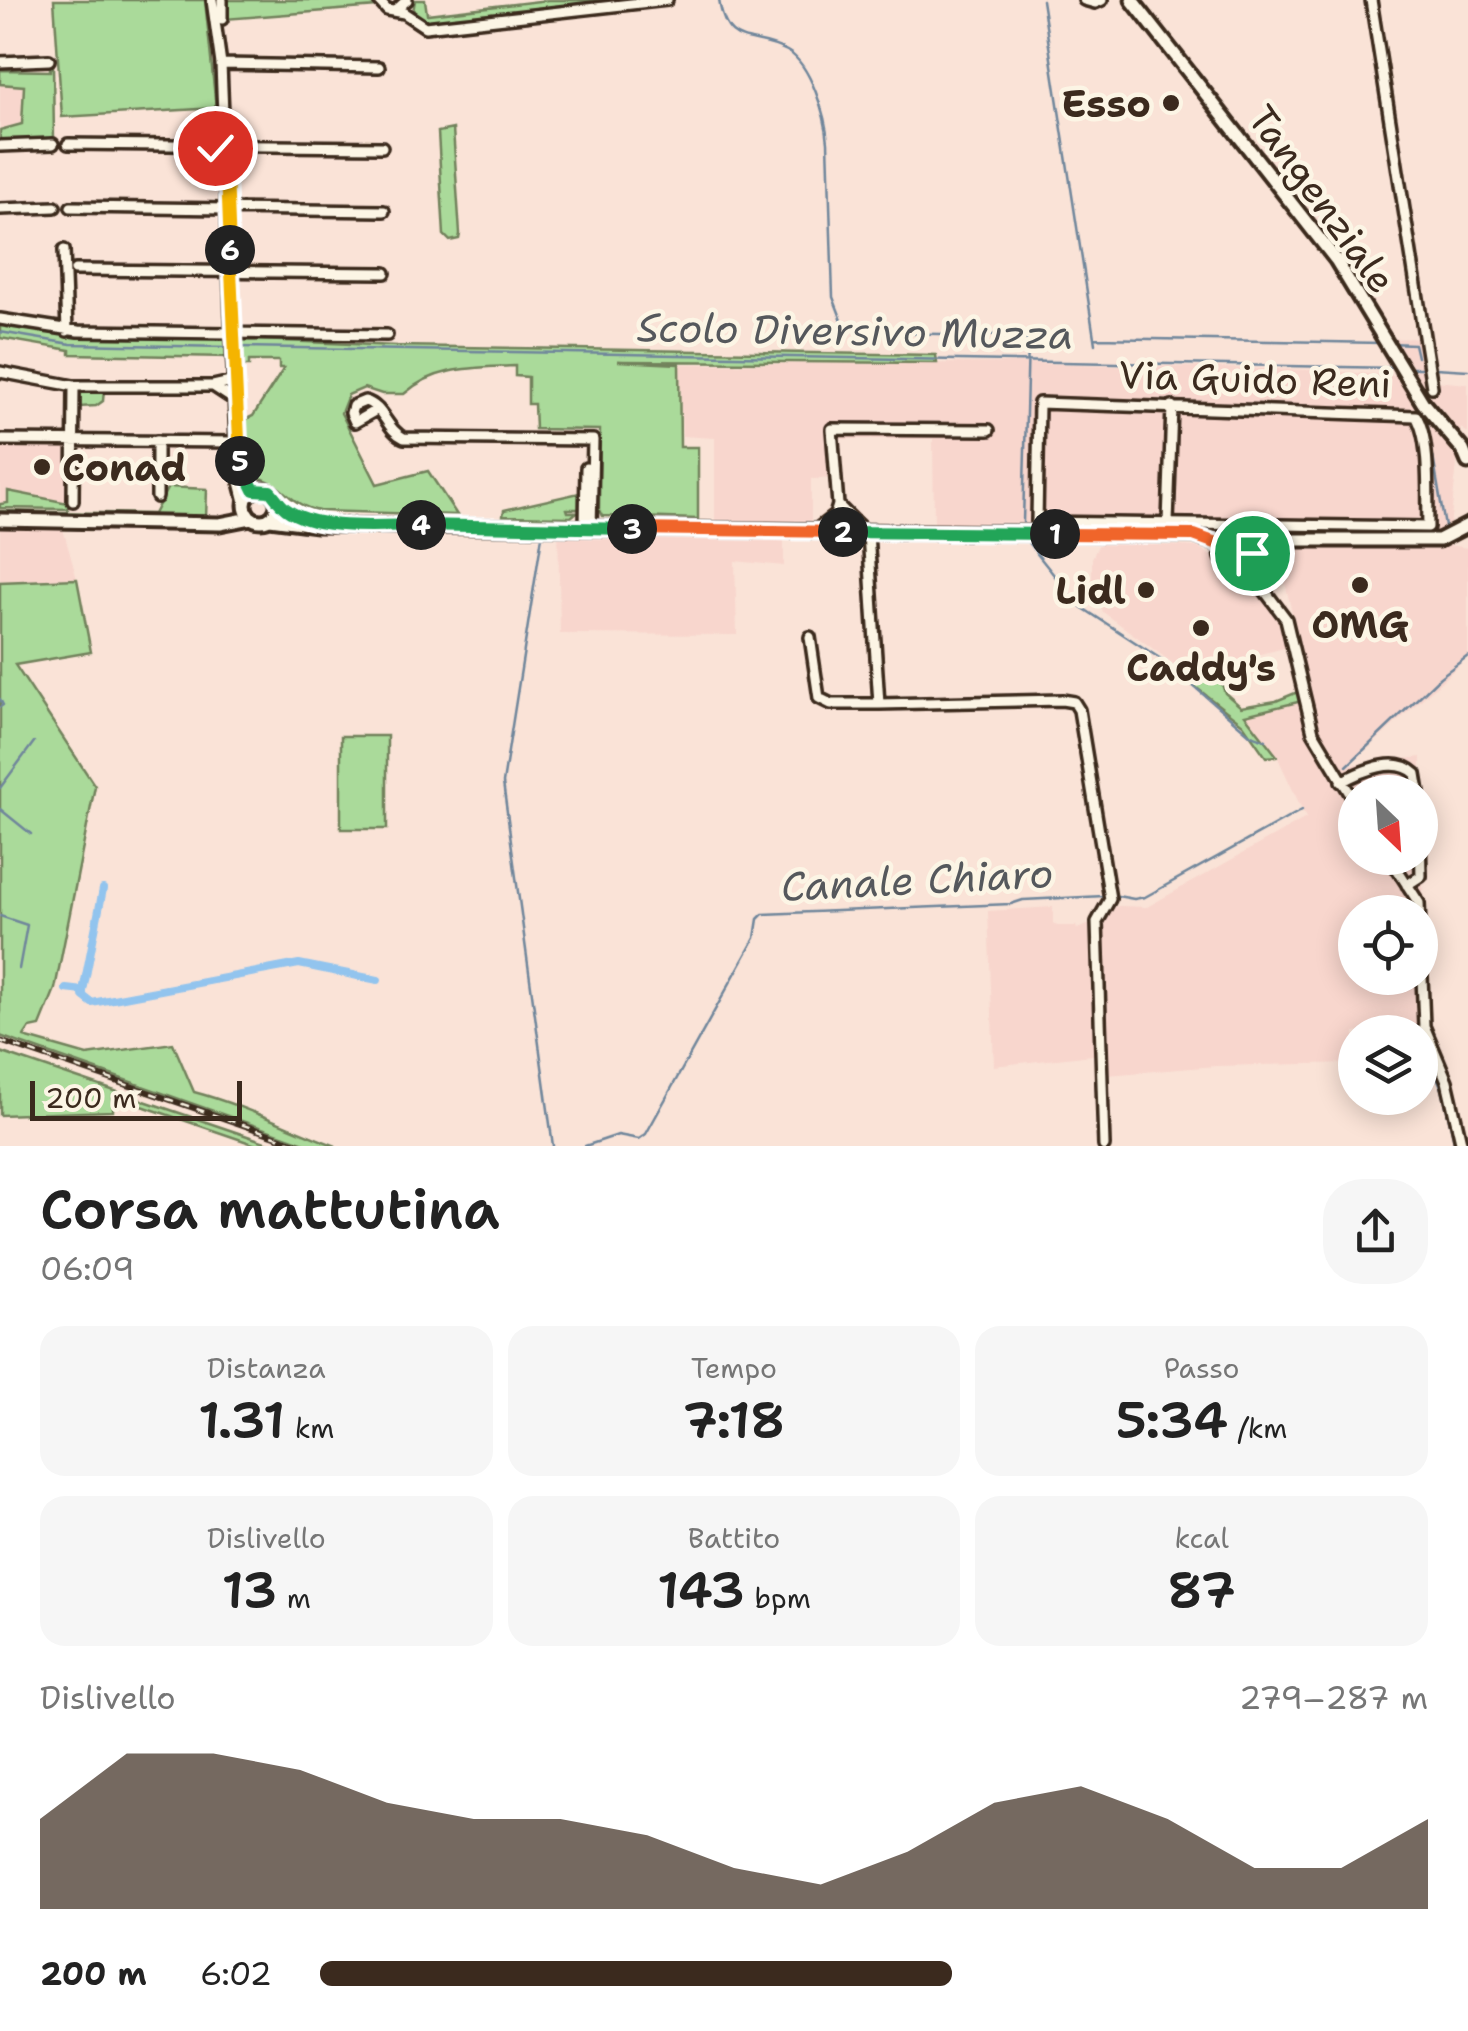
<!DOCTYPE html>
<html lang="it">
<meta charset="utf-8">
<style>
body{margin:0;font-family:"Shantell Sans",sans-serif;background:#f6f6f6;color:#222;height:100vh;display:flex;flex-direction:column;font-size:38px;white-space:nowrap}
*{box-sizing:border-box;margin:0}
p{font-size:32px;color:#767676}
.icon{flex:none;width:55px;height:55px;fill:none;stroke:currentColor;stroke-width:2;stroke-linecap:round;stroke-linejoin:round}
.map{position:relative;height:1146px;overflow:hidden}
.side{display:flex;flex-direction:column;background:#fff;flex:1}
.side>*{flex:none}
.needle{width:65px;rotate:155deg}
.buttons{position:absolute;left:1338px;top:775px;display:grid;gap:20px}
.buttons a{display:grid;place-items:center;width:100px;height:100px;border-radius:50%;background:#fff;box-shadow:0 5px 25px #0003;font-size:50px}
.scale{position:absolute;left:30px;bottom:25px;width:212px;box-sizing:border-box;padding-left:10px;border:5px solid #3b2a1e;border-top:0;font-size:28px;line-height:35px;white-space:nowrap;color:#3b2a1e;-webkit-text-stroke:8px #fcf5e5;paint-order:stroke}
.pin{position:absolute;display:grid;place-items:center;width:85px;height:85px;color:#fff;margin:-42px;border:5px solid #fff;border-radius:50%;box-shadow:0 2px 10px #0007}
.km{position:absolute;width:50px;height:50px;margin:-25px;border-radius:50%;background:#222;color:#fff;font-size:28px;line-height:50px;text-align:center}
.round{display:grid;place-items:center;flex:none;width:105px;height:105px;border-radius:40px;background:#f6f6f6}
.summary{display:flex;align-items:center;justify-content:space-between;height:170px;padding:0 40px}
h1{font-size:55px;font-weight:600;line-height:75px}
.stats{display:grid;grid-template-columns:repeat(3,1fr);gap:15px;height:170px;padding:10px 40px}
.stats div{display:grid;align-content:center;border-radius:25px;background:#f6f6f6;text-align:center}
.stats b{font-size:50px;font-weight:600}
.stats small{font-size:28px;font-weight:400}
.stats p{font-size:28px}
.chart{height:280px;padding:20px 40px}
.chart p{display:flex;justify-content:space-between}
.chart svg{width:100%;height:180px;margin-top:10px;fill:#3b2a1e;opacity:.7}
ul{padding:0 40px;list-style:none;font-size:32px}
li{display:grid;grid-template-columns:160px 120px 1fr;align-items:center;height:75px}
li i{height:25px;border-radius:12px;background:#3b2a1e}
.map>svg:first-child{display:block}
</style>
<div class="map">
<svg width="1468" height="1146" viewBox="0 0 1468 1146">
<rect width="100%" height="100%" fill="#fae3d7"/>
<filter id="ink" filterUnits="userSpaceOnUse"><feTurbulence type="fractalNoise" baseFrequency=".01" numOctaves="2"/><feDisplacementMap in="SourceGraphic" scale="20" xChannelSelector="R" yChannelSelector="G"/><feConvolveMatrix kernelMatrix="1 2 1 2 8 2 1 2 1" color-interpolation-filters="sRGB"/></filter>
<g filter="url(#ink)">
<!-- built -->
<path fill="#f8d6cd" fill-rule="evenodd" d="M0 84 24 85 22 124 0 130Z
M1425 338 1435 381 1468 384V433L1461 428 1448 545 1468 548V657L1350 765 1421 757 1424 983 1420 1046V1032H1355V1063L1216 1066 1107 1075 1102 924 1110 909 1119 906 1147 907 1306 818 1277 756 1244 715 1312 699 1273 531 1207 534 934 529 933 439H839L840 478 811 479V536L784 538V566L735 561 737 635 560 634 558 521 715 525V438L682 436 679 364 1028 363 1316 370 1395 376 1377 339ZM1355 792H1420V858H1355ZM1355 912H1420V978H1355Z
M24 443 69 445 68 503 9 491 8 504H0V445Z
M0 525 63 529 77 579 0 582Z
M1100 542 1199 547 1259 593 1275 610 1288 647 1186 673 1103 612 1092 584V558Z
M1053 907V923L1057 926H1076L1077 929 1093 923 1102 1054 994 1066 988 911Z"/>
<!-- green -->
<path fill="#aada9a" stroke="#72825c" stroke-width="2.5" d="M54 0H205L216 108 62 117Z
M227 0H374L376 7 225 19Z
M415 0H425L427 14 548 0H646L429 24 413 12Z
M50 64H53L54 141 0 143V130L22 124 24 86 0 84V70L50 71Z
M453 129 460 234 459 239 450 241 444 235 438 132Z
M0 321 69 336 72 333 226 336 229 338V357L70 354V350L0 338Z
M240 339 397 346 936 355 937 363 618 361 679 364 680 447H698V519L602 516 599 510 600 430 535 429 534 404H528V377L515 376V366C475 368 435 366 404 394H382L364 388 348 395 341 413 377 484 428 471 457 515 319 511C288 505 284 482 253 476L245 457 244 420 253 416 284 368H279V361H249V366H244Z
M79 390H104L103 401 96 406 79 407Z
M168 487 207 489 206 518 0 516V511L154 514Z
M8 491 68 503V509L0 508V504L8 503Z
M579 493V509H567L568 512H577L571 517 503 516 504 510Z
M77 579 91 652 15 665 95 786 55 989 40 1026 30 1028 24 1037 87 1055 173 1043 194 1092C243 1105 288 1128 336 1146H313L0 1036V582Z
M1215 663 1225 693 1241 707 1276 701 1300 691 1302 701 1245 715 1277 756 1266 757 1243 724 1189 682 1186 673 1192 669Z
M341 736H387V829H341Z
M0 1052 277 1146H259L113 1096V1111L0 1115Z"/>
<g fill="none" stroke-linecap="round" stroke-linejoin="round">
<!-- stream -->
<path stroke="#6f869b" stroke-width="2.5" d="M719 0C727 52 752 32 787 51 811 64 826 117 828 142L833 297 843 323 865 333 1020 335 1028 341 1023 522
M1042 0 1095 344
M0 332 71 344 227 347
M1095 338 1382 343
M1390 343 1414 344 1417 357
M241 347 1397 368
M1410 368H1427
M1435 368 1468 370
M1427 421 1445 527
M542 536 503 783 553 1146
M1026 540 1078 605 1164 661 1251 735 1266 740
M0 699 3 705 0 707
M1347 766 1440 677 1468 656
M0 788 34 742
M0 809 31 834
M1112 895 1134 899 1145 897 1302 810
M0 916 27 925 19 969
M1425 1048 1442 1089 1455 1146
M585 1146 618 1135 639 1139 646 1134 755 938 758 919 763 914 1011 904 1023 900 1104 896"/>
<!-- canal -->
<path stroke="#92c4ee" stroke-width="8" d="M66 989 83 991V996L92 1003 299 964 378 980
M83 991 103 889"/>
<defs>
<path id="minor" d="M212 0 221 64 237 470 245 502
M378 0 387 10 404 13 425 27 667 0
M1084 0 1095 3 1102 0
M1371 0 1432 387
M396 10 407 0
M222 19V0
M0 62 49 60
M221 64 379 67
M68 144 382 147
M0 146 53 144
M71 207 384 211
M0 209 55 207
M64 250 67 331
M75 270 385 273
M0 319 78 331 387 335
M0 372 74 386H213L235 381
M213 386 236 401
M1039 403 1416 416C1431 440 1427 497 1428 527L1037 522Z
M378 409 355 422 351 413 353 406 365 401C384 406 386 430 404 438L593 440 591 528
M0 440 237 442
M241 466 254 490
M157 497V441
M73 501 74 386
M838 505 864 531
M1168 523 1172 406
M585 528 586 468
M816 530 835 515 838 505 832 429 989 430
M868 533 879 704 1062 700 1074 702 1079 710 1110 899 1097 922 1104 1146
M1246 566 1286 619 1313 732 1355 802
M810 637 819 698 831 704H879
M1341 782C1361 771 1397 755 1416 774L1419 792
M1390 858 1419 903 1424 1026 1447 1081 1462 1146
M1407 885 1421 876 1420 834"/>
<path id="major" d="M1132 0 1336 260 1423 403 1463 450 1468 462
M245 505a16 16 0 1 1 32 0a16 16 0 1 1-32 0Z
M270 519 317 525 1194 535 1224 546
M0 520 220 524 251 518
M1222 553a15 15 0 1 1 30 0a15 15 0 1 1-30 0Z
M1249 543 1283 537 1290 540H1439L1468 525"/>
</defs>
<!-- minor casing -->
<use href="#minor" stroke="#3b2a1e" stroke-width="16"/>
<!-- major casing -->
<use href="#major" stroke="#3b2a1e" stroke-width="19"/>
<!-- minor -->
<use href="#minor" stroke="#fcf5e5" stroke-width="9"/>
<!-- major -->
<use href="#major" stroke="#fcf5e5" stroke-width="11"/>
<defs>
<path id="rail" d="M0 1041 304 1146"/>
</defs>
<!-- rail casing -->
<use href="#rail" stroke="#3b2a1e" stroke-width="6"/>
<!-- rail -->
<use href="#rail" stroke="#fcf5e5" stroke-width="2.5" stroke-dasharray="8" stroke-linecap="butt"/>
</g>
</g>
<g fill="none" stroke-linecap="round" stroke-linejoin="round" filter="url(#ink)">
<defs>
<path id="split-1" d="M1055 534 1194 535 1224 546 1231 539 1241 538 1249 544 1252 553"/>
<path id="split-2" d="M843 532 1055 534"/>
<path id="split-3" d="M632 529 843 532"/>
<path id="split-4" d="M421 525 632 529"/>
<path id="split-5" d="M240 461 254 490 270 491C275 496 279 504 286 509 317 532 384 525 421 525"/>
<path id="split-6" d="M230 250 240 461"/>
<path id="split-7" d="M215 148H226L230 250"/>
</defs>
<!-- split-1 casing -->
<use href="#split-1" stroke="#fff" stroke-width="20"/>
<!-- split-2 casing -->
<use href="#split-2" stroke="#fff" stroke-width="20"/>
<!-- split-3 casing -->
<use href="#split-3" stroke="#fff" stroke-width="20"/>
<!-- split-4 casing -->
<use href="#split-4" stroke="#fff" stroke-width="20"/>
<!-- split-5 casing -->
<use href="#split-5" stroke="#fff" stroke-width="20"/>
<!-- split-6 casing -->
<use href="#split-6" stroke="#fff" stroke-width="20"/>
<!-- split-7 casing -->
<use href="#split-7" stroke="#fff" stroke-width="20"/>
<!-- split-1 -->
<use href="#split-1" stroke="#f0652b" stroke-width="12"/>
<!-- split-2 -->
<use href="#split-2" stroke="#22a559" stroke-width="12"/>
<!-- split-3 -->
<use href="#split-3" stroke="#f0652b" stroke-width="12"/>
<!-- split-4 -->
<use href="#split-4" stroke="#22a559" stroke-width="12"/>
<!-- split-5 -->
<use href="#split-5" stroke="#22a559" stroke-width="12"/>
<!-- split-6 -->
<use href="#split-6" stroke="#f5b400" stroke-width="12"/>
<!-- split-7 -->
<use href="#split-7" stroke="#f5b400" stroke-width="12"/>
</g>
<!-- markers -->
<g fill="#3b2a1e" stroke="#fcf5e5" stroke-width="4">
<circle cx="1171" cy="103" r="10"/>
<circle cx="42" cy="467" r="10"/>
<circle cx="1360" cy="585" r="10"/>
<circle cx="1146" cy="590" r="10"/>
<circle cx="1201" cy="628" r="10"/>
</g>
<g text-anchor="middle" dominant-baseline="central" stroke-width="9" stroke-linejoin="round" paint-order="stroke">
<!-- poi labels -->
<g font-size="38" font-weight="bold" fill="#3b2a1e" stroke="#fcf5e5" text-anchor="end">
<text x="1151" y="103">Esso</text>
<text x="62" y="467" text-anchor="start">Conad</text>
<text x="1126" y="590">Lidl</text>
<text x="1360" y="624" text-anchor="middle">OMG</text>
<text x="1201" y="667" text-anchor="middle">Caddy's</text>
</g>
<!-- street labels -->
<g font-size="38" fill="#3b2a1e" stroke="#fcf5e5">
<text transform="translate(1322 199) rotate(54)">Tangenziale</text>
<text transform="translate(1255 379) rotate(2)">Via Guido Reni</text>
</g>
<!-- water labels -->
<g font-size="40" font-style="italic" fill="#55585c" stroke="#fcf5e5">
<text transform="translate(855 331) rotate(1)">Scolo Diversivo Muzza</text>
<text transform="translate(917 880) rotate(-3)">Canale Chiaro</text>
</g>
</g>
</svg>
<div class="buttons">
<a><svg class="needle" viewBox="-14 -14 28 28"><path d="M0-13l5 13h-10z" fill="#e53935"/><path d="M0 13l5-13h-10z" fill="#767676"/></svg></a>
<a><svg class="icon" aria-label="locate" viewBox="0 0 24 24"><circle cx="12" cy="12" r="6"/><path d="M12 2v4M12 18v4M2 12h4M18 12h4"/></svg></a>
<a><svg class="icon" aria-label="layers" viewBox="0 0 24 24"><path d="M12 4l9 5-9 5-9-5zM3 14l9 5 9-5"/></svg></a>
</div>
<div class="scale">200 m</div>
<div class="pin" style="left:1252px;top:553px;background:#1e9e55"><svg class="icon" aria-label="arrive" viewBox="0 0 24 24"><path d="M6 21V4h12l-3 4 3 4H6"/></svg></div>
<div class="pin" style="left:215px;top:148px;background:#d93025"><svg class="icon" aria-label="check" viewBox="0 0 24 24"><path d="M5 12l5 5 9-10"/></svg></div>
<b class="km" style="left:1055px;top:534px">1</b>
<b class="km" style="left:843px;top:532px">2</b>
<b class="km" style="left:632px;top:529px">3</b>
<b class="km" style="left:421px;top:525px">4</b>
<b class="km" style="left:240px;top:461px">5</b>
<b class="km" style="left:230px;top:250px">6</b>
</div>
<section class="side">
<div class="summary"><div><h1>Corsa mattutina</h1><p>06:09</p></div><a class="round"><svg class="icon" aria-label="share" viewBox="0 0 24 24"><path d="M12 15V3M7 8l5-5 5 5M5 13v7h14v-7"/></svg></a></div>
<div class="stats">
<div><p>Distanza</p><b>1.31<small> km</small></b></div>
<div><p>Tempo</p><b>7:18</b></div>
<div><p>Passo</p><b>5:34<small> /km</small></b></div>
</div>
<div class="stats">
<div><p>Dislivello</p><b>13<small> m</small></b></div>
<div><p>Battito</p><b>143<small> bpm</small></b></div>
<div><p>kcal</p><b>87</b></div>
</div>
<div class="chart"><p><span>Dislivello</span>279–287 m</p>
<svg viewBox="0 0 160 44" preserveAspectRatio="none"><path d="M0 44V22L10 6L20 6L30 10L40 18L50 22L60 22L70 26L80 34L90 38L100 30L110 18L120 14L130 22L140 34L150 34L160 22V44z"/></svg>
</div>
<ul>
<li><b>200 m</b>6:02<i style="width:57%"></i></li>
</ul>
</section>
